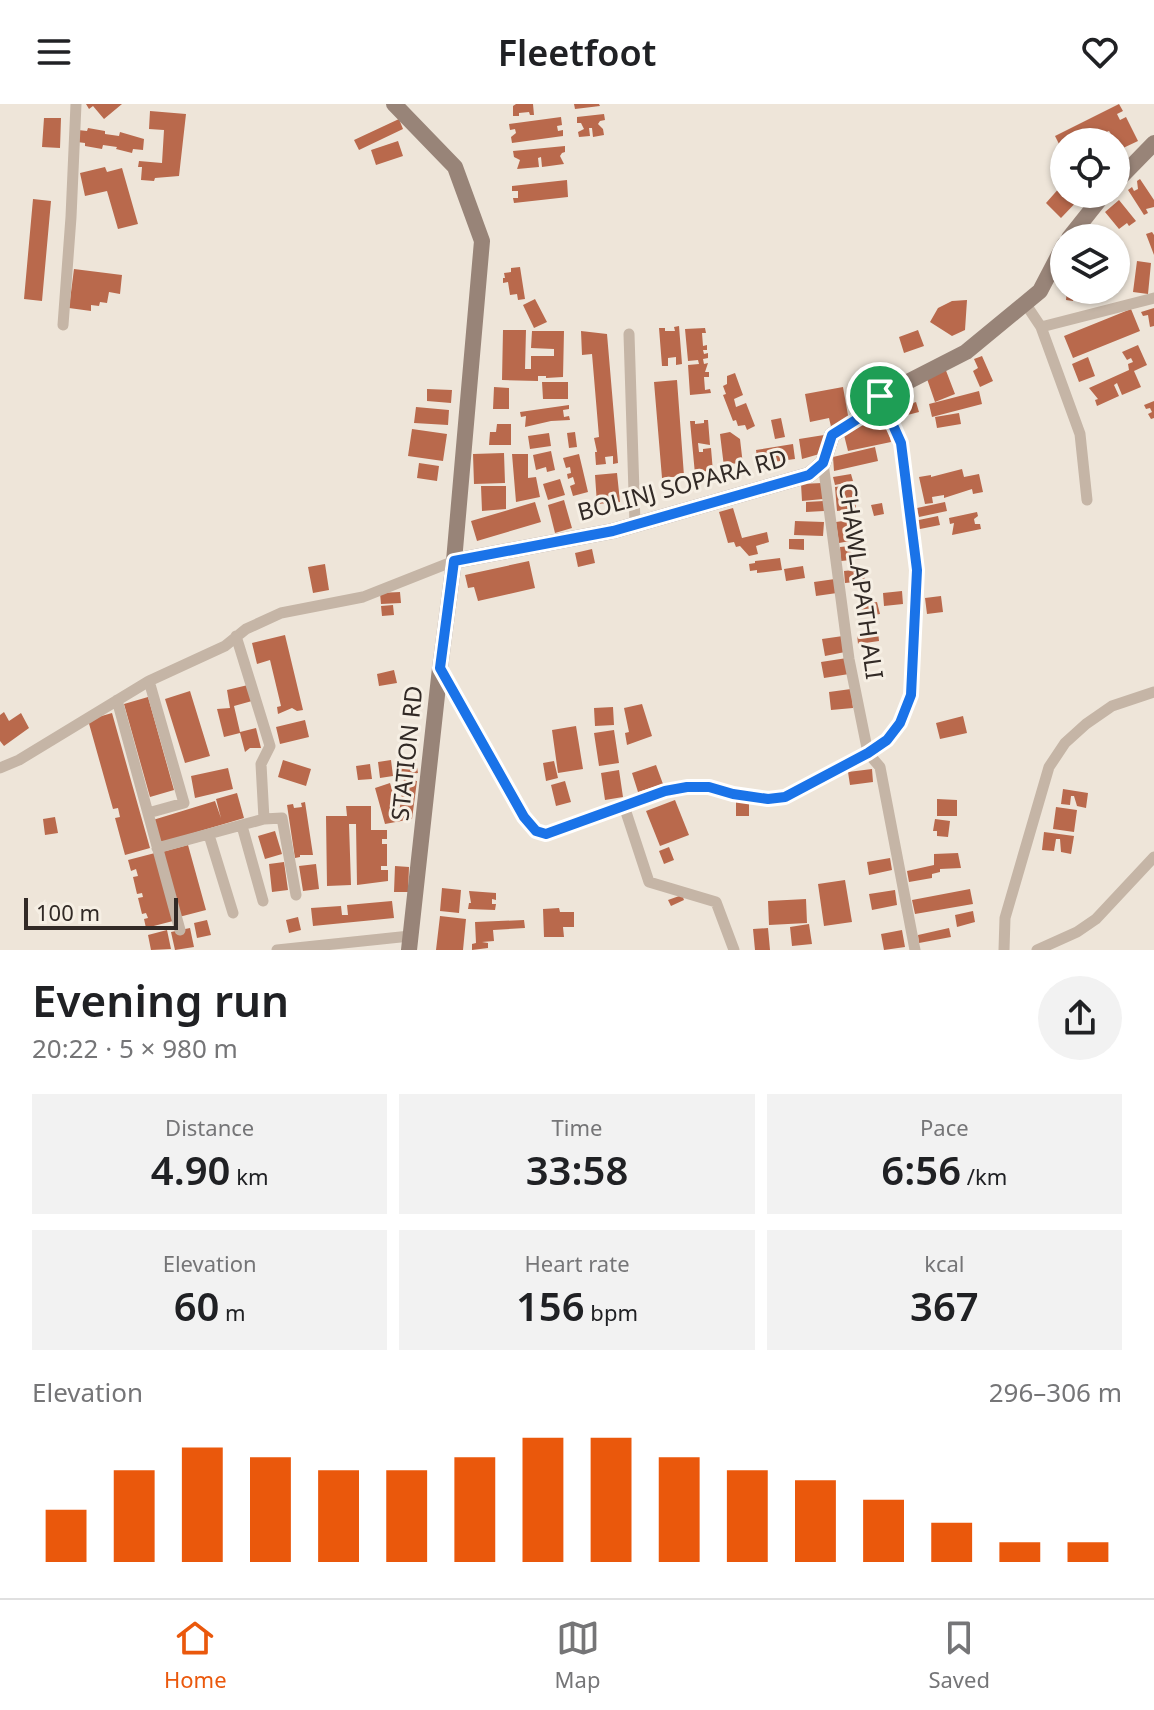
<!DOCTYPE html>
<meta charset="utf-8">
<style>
body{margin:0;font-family:"Noto Sans",sans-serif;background:#f2f2f2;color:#202124;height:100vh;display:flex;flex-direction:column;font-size:30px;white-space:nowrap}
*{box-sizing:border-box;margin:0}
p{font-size:26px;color:#757577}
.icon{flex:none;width:44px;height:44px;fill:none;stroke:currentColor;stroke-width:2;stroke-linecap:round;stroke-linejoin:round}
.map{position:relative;height:846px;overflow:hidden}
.side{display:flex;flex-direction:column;background:#fff;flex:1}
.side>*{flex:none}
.tools{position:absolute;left:1050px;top:24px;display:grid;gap:16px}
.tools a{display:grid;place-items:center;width:80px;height:80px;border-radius:50%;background:#fff;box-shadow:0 2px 6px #0004;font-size:40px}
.scale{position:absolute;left:24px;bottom:20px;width:154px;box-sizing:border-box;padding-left:8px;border:4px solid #322a26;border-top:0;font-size:22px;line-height:28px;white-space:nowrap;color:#322a26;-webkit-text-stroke:6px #f6efe4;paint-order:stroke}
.pin{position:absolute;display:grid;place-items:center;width:68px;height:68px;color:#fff;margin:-34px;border:4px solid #fff;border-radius:50%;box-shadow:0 2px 8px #0007}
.round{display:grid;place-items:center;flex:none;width:84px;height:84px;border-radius:42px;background:#f2f2f2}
.head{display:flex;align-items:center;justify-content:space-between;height:136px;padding:0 32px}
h1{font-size:44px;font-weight:600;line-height:60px}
.metrics{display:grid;grid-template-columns:repeat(3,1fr);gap:12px;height:136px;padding:8px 32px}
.metrics div{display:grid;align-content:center;border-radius:0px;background:#f2f2f2;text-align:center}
.metrics b{font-size:40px;font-weight:600}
.metrics small{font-size:22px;font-weight:400}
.metrics p{font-size:22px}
.chart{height:224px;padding:16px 32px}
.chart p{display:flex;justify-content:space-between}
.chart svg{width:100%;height:144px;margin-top:8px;stroke:#ea580c;stroke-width:6}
header{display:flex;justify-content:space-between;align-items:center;height:104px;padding:0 32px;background:#fff;font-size:36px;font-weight:600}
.tab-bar{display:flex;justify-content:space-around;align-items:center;height:112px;border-top:2px solid #e0e0e0;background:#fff;font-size:22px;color:#757577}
.tab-bar a{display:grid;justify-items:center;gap:4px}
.tab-bar .current{color:#ea580c}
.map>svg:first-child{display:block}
</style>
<header><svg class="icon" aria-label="menu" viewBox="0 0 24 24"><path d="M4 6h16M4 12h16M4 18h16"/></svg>Fleetfoot<svg class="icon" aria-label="heart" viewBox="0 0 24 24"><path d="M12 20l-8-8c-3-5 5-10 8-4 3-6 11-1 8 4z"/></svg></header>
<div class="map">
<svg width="1154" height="846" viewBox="0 0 1154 846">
<rect width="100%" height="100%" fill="#eee5d9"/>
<!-- building -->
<path fill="#b9694c" d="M86 0H122L104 15 93 2 89 5Z
M516 0H533L534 11H530L529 8 519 9V12H513V2Z
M574 0H599L600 2 575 5Z
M1119 0 1123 7 1117 10 1120 16 1126 13 1138 37 1121 45 1109 27 1106 28 1107 31 1094 38 1064 37 1059 40 1055 32Z
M150 7 186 10 179 72 155 74 154 77 141 76 142 63H138L139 57 162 59 164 26 149 25Z
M604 10 605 16 600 17 598 20 603 25 604 31 593 33 592 24H589L590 32 579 33 578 28 584 25 581 19H577V13Z
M561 13 562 21 557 22 558 27 563 26V32L512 39 511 33 516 29 515 25 510 26 509 20Z
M44 14H61L60 44 42 43Z
M399 15 403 25 359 46 354 36Z
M88 24 105 27V30L119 32 120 28 144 35 143 46 133 45 132 49 116 45 117 43 103 41 102 45 85 42V39L77 38 78 26 87 27Z
M398 37 403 52 376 61 371 46Z
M565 42V48L562 49 560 52 564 60 542 63 541 53 538 54 539 63 517 65 520 56 514 53 513 47Z
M105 63 107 68 122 64 138 120 118 125 107 87 85 92 80 69Z
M1140 75 1154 96V103L1146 105 1148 109 1144 111 1128 86 1132 83 1134 87 1138 85 1137 77Z
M567 76 568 93 514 99 513 94H518V87H512V82Z
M1061 82 1064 90H1084L1061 114 1046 99Z
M33 95 51 97 42 197 24 195Z
M1119 96 1136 117 1129 122 1127 119 1119 125 1105 108Z
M1085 117 1091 121 1087 125 1094 130 1097 126 1102 129 1098 134H1072Z
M1152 128 1154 131V151L1146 130Z
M1116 151H1121V185H1116Z
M1137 157 1151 159 1148 190 1133 188Z
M520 163 525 195 518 196 517 190 510 191 508 178 503 179V174H505L504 169 511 168V164Z
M74 165 122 171 120 190 109 188 107 199 100 198 99 202 91 201V207L69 204Z
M1067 186H1087L1085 199 1078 198 1079 192 1074 191 1073 197 1066 196Z
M535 195 547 218 534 224 523 201Z
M967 196 965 226 952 232 930 218 938 204 952 197Z
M1154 204V222L1150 223 1148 211 1143 212 1141 208Z
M1131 205 1140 227 1073 254 1064 232Z
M679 222 682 260 676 261V253L668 254V262H662L659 224H665V227H675L674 223Z
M705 224 706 229H702L703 242 707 241V246H703L704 250 708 249V254L703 255 704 260 708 259 705 268H709V273H704L705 286 710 285 711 289 690 291 688 261 699 260 698 256 688 257 685 225Z
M503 226H526L525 265H531V252H554V245L531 244 532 227H564L563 273 546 274V272H538V277L502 276Z
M918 226 924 242 904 249 899 233Z
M581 227 607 230 618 359 613 360V352L605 353 606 360 596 361 595 348H597L594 334 599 333 592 250 582 251Z
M1138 241 1147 261 1134 267 1141 283 1122 291 1117 279 1114 281 1119 292 1097 302 1095 296 1098 295 1089 284 1129 266 1128 260 1133 258 1131 254 1127 256 1122 248Z
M982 252 993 277 980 283 973 267 978 264 974 255Z
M1088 253 1095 272 1079 278 1072 260Z
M945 264 955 290 935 298 926 272Z
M735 269 743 291 734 295 736 303 746 299 755 322 747 326 745 321 738 322 736 316 733 317 723 291 726 290 723 282 727 280V272Z
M677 276 684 372 662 374 654 278Z
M542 278H568V295H543Z
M494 283 509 284V305H493Z
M843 283 849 317 832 327 829 314 810 318 805 290Z
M427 285 452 286 451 299 427 297Z
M979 287 982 300 932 313 929 300Z
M1154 297V314L1151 315 1148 310 1152 308 1150 304 1146 305 1144 301Z
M916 298 919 308 896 314 894 305Z
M569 301V305L563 306 564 313 569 312 570 316 551 317 525 323 526 312 521 313 520 308Z
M416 303 449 306 448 321 414 319Z
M959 309 961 320 937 324 935 313Z
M781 314 785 333 775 335 771 316Z
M704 316H708L710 341 698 339 699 348H703V345L711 344 713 368 699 367V369L695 370 690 317H695V320L704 319Z
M886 316 891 338 848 347 844 331 851 324Z
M497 320H511V341H489L490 328H496Z
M412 325 447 330 443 357 408 352Z
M575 328 577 343 569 344 567 329Z
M730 328 740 335 743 361 731 359V362L724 363 720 330Z
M549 329 551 342 530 345 528 332Z
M824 331 823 349 802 355 799 335Z
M793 340 795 355 758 360 756 346Z
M875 343 878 357 834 367 833 353Z
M551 347 555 366 547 368 546 363 536 366 533 351Z
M504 349 505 379 474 380 473 350Z
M512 350H528V374L536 373 540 393 516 398Z
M579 350 588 388 573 392 570 382 575 380 573 373 568 375 567 370 571 369 570 363 566 364 563 354Z
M419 359 439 362 437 377 417 374Z
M962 365 964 373 979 370 983 388 973 390 972 385 944 394V391L932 393 933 399 925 400 919 373 931 371V373Z
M617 369 620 398 597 400 595 371Z
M851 370 853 377 835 381 833 373Z
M560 375 565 391 548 396 543 380Z
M822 379 823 395 802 397 801 380Z
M854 381 856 405 837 407 835 383Z
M481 382H506V405L482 407Z
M564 396 572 424 555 429 548 401Z
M824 397V407L806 408V398Z
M535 398 541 418 477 437 471 417Z
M945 398 947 407 919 413 917 404Z
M882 399 884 410 874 412 871 401Z
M733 404 742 434 767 428 769 438 756 442 758 450 749 452 740 442 736 443 734 438 728 439 719 408Z
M977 408 978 412 974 415 975 420H980L981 425 952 431 954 419 950 420 949 414Z
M938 412 940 421 915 426 914 417Z
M857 415 861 435 839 439 836 418Z
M795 417 824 418 823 432 794 431Z
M789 435H804V446L789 445Z
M860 441 861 455 841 457 840 443Z
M592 445 595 459 578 463 575 449Z
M780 454 782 466 757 469V466L750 467 749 460 755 459V457Z
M529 457 535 484 478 497 474 483 468 484 465 471Z
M325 460 329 486 313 489 308 463Z
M803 462 805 474 786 477 784 465Z
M863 465 865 477 845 479 844 467Z
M835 475 837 489 816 492 814 478Z
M902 487 903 500 884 502 883 489Z
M400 488 401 499 381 500 380 489Z
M941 492 943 508 927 510 925 494Z
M877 498 880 510 856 514 854 502Z
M393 501 394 511 382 512 381 502Z
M878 527 879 537 858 540 857 530Z
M285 531 303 606 297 607 292 604 278 610 277 603 281 602 270 556 257 560 252 539Z
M843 532 845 548 825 552 822 535Z
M847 554 849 570 824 574 821 558Z
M394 566 397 579 379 582 377 570Z
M248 581 252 597 234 602 240 628 256 624 261 644H250L245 648 240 629 224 633 217 605 230 604 227 586Z
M851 585 853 604 831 606 829 588Z
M190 587 210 652 185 659 165 595Z
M148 593 174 686 150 693 124 600Z
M642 600 652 632 627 641 625 629 629 628 624 604Z
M613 603 614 621 595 622 594 604Z
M4 608 9 617 21 609 29 624 4 642 0 637V611Z
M112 609 150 744 125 751 115 714 120 713 118 704 113 705 88 616Z
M963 612 967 629 940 635 936 619Z
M305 616 309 633 280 640 276 623Z
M576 622 583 665 558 669 552 626Z
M614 626 619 659 599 662 594 629Z
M415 652 418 669 401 671 399 655Z
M283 656 311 665 306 682 278 673Z
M391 656 393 672 380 674 378 658Z
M554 657 558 674 546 677 543 659Z
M370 660 372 675 358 676 356 662Z
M656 661 663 680 638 688 632 669Z
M228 664 233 685 195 694 191 672Z
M872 665 873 678 850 681 848 668Z
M619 666 623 693 605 696 601 669Z
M404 675 417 677 412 715 385 720 375 684 390 679 399 709Z
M565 677 571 698 556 702 551 681Z
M1063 685 1088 689 1086 704 1077 702 1074 692H1071L1070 701 1061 700Z
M237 689 244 714 160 739 153 716 215 697 221 714 216 695Z
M736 695H749V712H736Z
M937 695 957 696V712H937Z
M675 696 689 731 660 742 646 707Z
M305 698 313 751H300V753L295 754 287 701 293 700 294 704 302 703 301 699Z
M346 702H371V726H387V735H382V740H387V762H381V766H388V777L357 781 356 720H349L351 781 327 782 326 712H347Z
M1056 703 1077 706 1074 728 1053 725Z
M55 713 58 729 45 731 43 715Z
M935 715 950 717 948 733 937 732V727H933Z
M275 727 282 750 265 755 258 732Z
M1044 728 1074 732 1071 750 1061 748 1060 735H1056L1054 747 1042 746Z
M188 741 206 806 179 813 162 748Z
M669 743 674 756 664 760 659 747Z
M155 749 173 817 146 824 144 815 148 814 146 809 142 810 138 794 143 793 142 789 137 790 133 773 138 772 136 765 131 767 128 756Z
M958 749 961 764 940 765V768L932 770V774L909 778 907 767 934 761V750Z
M890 754 892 766 869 771 867 758Z
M284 758 288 786 272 788 269 760Z
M316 760 319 785 303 787 299 762Z
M395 762 409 763 408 788H394Z
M845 776 852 818 824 822 818 780Z
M442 784 461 786 459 809 440 807Z
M970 785 973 800 915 810 912 796Z
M895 786 897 801 872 806 869 790Z
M469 787 496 789V796L492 795V800H496L495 806 468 805 469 799H471Z
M682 791 684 796 671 802 668 796Z
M806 795 807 819 769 821 768 797Z
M392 797 394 814 313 822 311 804 341 802 342 811H348L347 801Z
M559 804 560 808H574V823H563L564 833H544L543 805Z
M973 807 975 818 957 823 955 811Z
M440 812 466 815 463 846H436Z
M298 813 301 826 289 829 286 816Z
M207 816 211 831 197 834 194 819Z
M524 816 525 824 493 826 494 837 482 838 488 839V844L472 846V840L476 839 475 818Z
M809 820 812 840 792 842 790 823Z
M190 824 194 843 175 846 171 828Z
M768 824 770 846H755L753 825Z
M949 824 951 833 919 839 918 831Z
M167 826 171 845 151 846 148 831Z
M902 826 905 843 884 846 881 830Z"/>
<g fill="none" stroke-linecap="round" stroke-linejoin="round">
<!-- minor -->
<path stroke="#c5b5a6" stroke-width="11" d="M1025 199 1041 223 1154 194
M63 221 71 113 76 0
M1041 223 1080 330 1087 396
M629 230 635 420
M823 359 849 555 868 649
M440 565 524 713 536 727 546 730 665 687 687 683H709L733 690 768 695 785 693 868 649 887 636 900 619 911 591 917 466 901 339 880 292
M117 596 180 826
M868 649 880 663 915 846
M0 664 19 656 149 577 225 542 246 525 281 509 363 493 454 457
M624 702 649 778 716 798 734 846
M148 709 184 699 149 577
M264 715 282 714 296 791
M242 722 263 797
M209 731 233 809
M157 744 264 715 261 660 270 642 236 532
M277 846 410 832
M1004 846 1005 814 1049 663 1065 639 1086 620 1112 602 1154 588
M1037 846 1077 828 1096 815 1154 753"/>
<!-- secondary -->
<path stroke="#988478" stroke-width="16" d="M394 0 455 63 482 137 454 457 440 564 409 846
M1116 78 1154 39
M1069 134 1104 90
M454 457 613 427 809 371 823 359 832 331 859 314 880 292 966 248 1040 187 1064 141"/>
</g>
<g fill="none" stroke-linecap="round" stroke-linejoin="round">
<defs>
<path id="route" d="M880 292 901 339 917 466 911 591 900 619 887 636 868 649 785 693 768 695 733 690 709 683H687L665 687 546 730 536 727 524 713 440 564 454 457 613 427 809 371 823 359 832 331 859 314Z"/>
</defs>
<!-- route casing -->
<use href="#route" stroke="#fff" stroke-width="16"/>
<!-- route -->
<use href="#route" stroke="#1a73e8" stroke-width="10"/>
</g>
<g text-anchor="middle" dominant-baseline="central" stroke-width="6" stroke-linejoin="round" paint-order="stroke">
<!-- street labels -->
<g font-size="24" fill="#322a26" stroke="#f6efe4">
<text transform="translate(682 380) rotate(-15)">BOLINJ SOPARA RD</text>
<text transform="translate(862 477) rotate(82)">CHAWLAPATH ALI</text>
<text transform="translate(406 649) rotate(-84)">STATION RD</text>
</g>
</g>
</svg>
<div class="tools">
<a><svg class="icon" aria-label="locate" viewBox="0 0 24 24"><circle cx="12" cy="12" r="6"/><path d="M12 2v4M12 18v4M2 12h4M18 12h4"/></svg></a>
<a><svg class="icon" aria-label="layers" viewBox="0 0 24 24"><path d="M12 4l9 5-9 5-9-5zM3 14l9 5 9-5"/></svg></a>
</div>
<div class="scale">100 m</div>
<div class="pin" style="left:880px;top:292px;background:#1e9e55"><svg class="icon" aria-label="arrive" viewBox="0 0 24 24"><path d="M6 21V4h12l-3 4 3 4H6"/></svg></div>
</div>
<section class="side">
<div class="head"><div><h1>Evening run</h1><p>20:22 · 5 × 980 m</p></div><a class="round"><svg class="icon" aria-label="share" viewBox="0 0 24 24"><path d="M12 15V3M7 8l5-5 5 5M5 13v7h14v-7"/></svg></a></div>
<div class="metrics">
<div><p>Distance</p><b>4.90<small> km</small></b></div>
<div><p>Time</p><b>33:58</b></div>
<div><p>Pace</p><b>6:56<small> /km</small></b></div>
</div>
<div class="metrics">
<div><p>Elevation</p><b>60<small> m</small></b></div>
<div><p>Heart rate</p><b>156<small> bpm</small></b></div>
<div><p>kcal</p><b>367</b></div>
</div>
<div class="chart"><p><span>Elevation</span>296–306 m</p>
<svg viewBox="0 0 160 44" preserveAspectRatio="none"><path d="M5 44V28M15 44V16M25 44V9M35 44V12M45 44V16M55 44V16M65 44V12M75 44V6M85 44V6M95 44V12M105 44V16M115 44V19M125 44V25M135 44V32M145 44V38M155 44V38"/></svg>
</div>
</section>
<nav class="tab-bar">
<a class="current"><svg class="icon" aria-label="home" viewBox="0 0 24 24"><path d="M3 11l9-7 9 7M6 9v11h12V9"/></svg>Home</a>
<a><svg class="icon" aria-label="map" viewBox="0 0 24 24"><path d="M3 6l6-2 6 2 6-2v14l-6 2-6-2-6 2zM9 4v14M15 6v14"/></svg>Map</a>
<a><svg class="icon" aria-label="saved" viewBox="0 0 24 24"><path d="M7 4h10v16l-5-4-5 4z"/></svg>Saved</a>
</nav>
